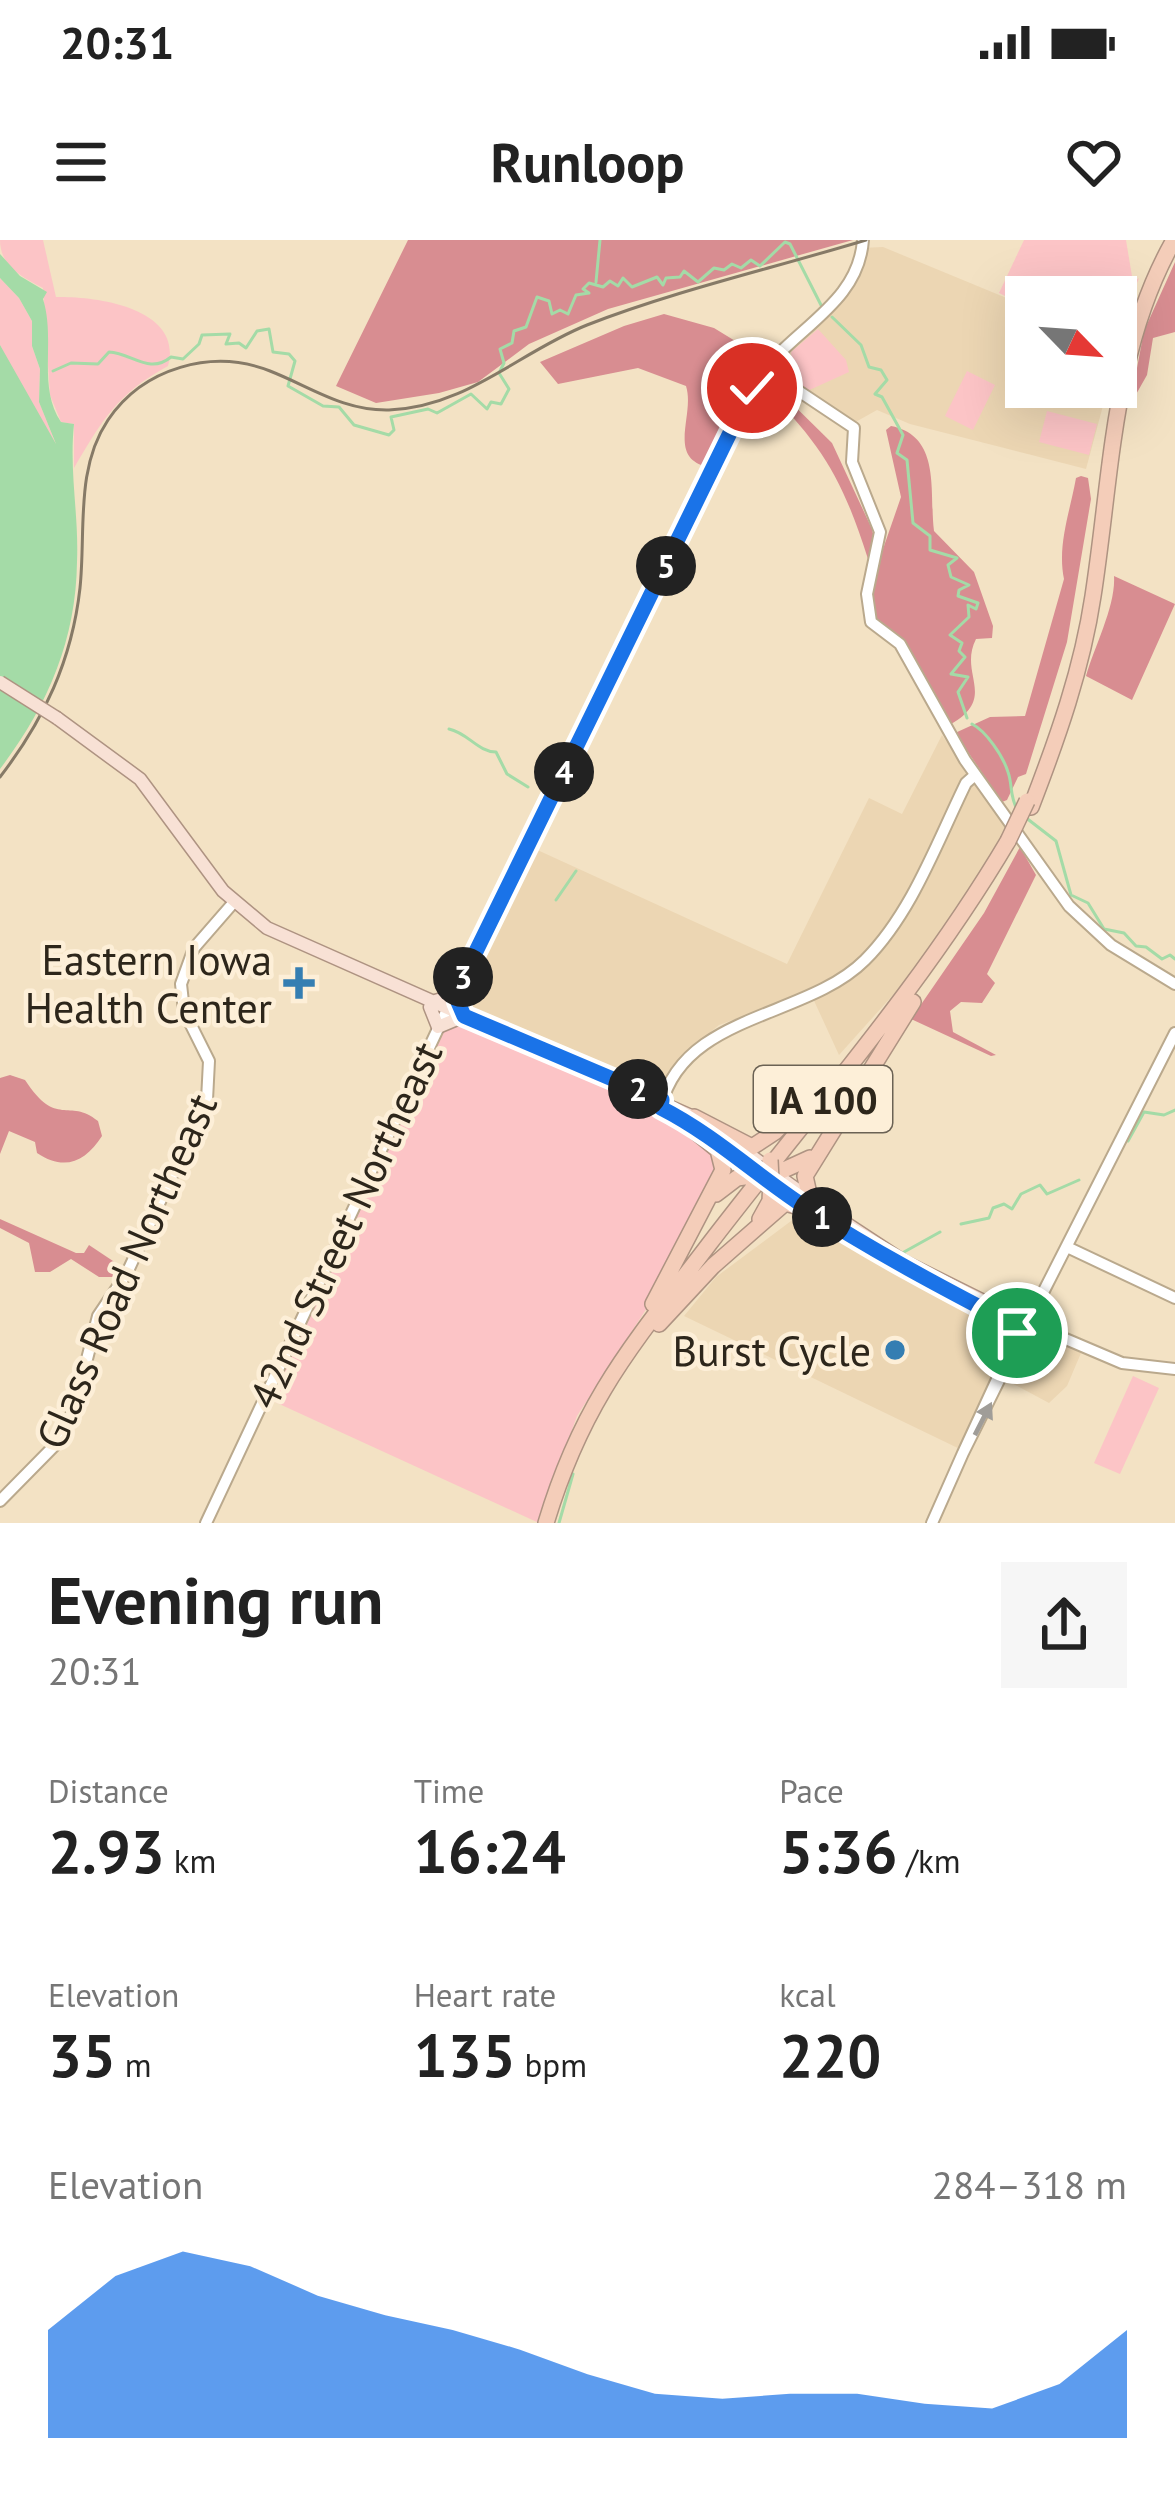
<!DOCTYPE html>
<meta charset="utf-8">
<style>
body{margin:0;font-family:"PT Sans",sans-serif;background:#f6f6f6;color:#222;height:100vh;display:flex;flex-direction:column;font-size:45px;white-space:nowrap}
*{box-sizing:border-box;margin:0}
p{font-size:39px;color:#767676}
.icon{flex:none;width:66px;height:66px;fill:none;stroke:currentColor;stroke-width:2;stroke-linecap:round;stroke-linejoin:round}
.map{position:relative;height:1283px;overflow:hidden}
.panel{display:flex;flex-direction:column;background:#fff;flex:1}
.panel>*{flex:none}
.needle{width:78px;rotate:115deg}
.controls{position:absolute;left:1005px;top:36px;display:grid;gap:24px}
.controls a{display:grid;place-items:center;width:132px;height:132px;border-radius:0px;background:#fff;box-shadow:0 12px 48px #0002;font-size:60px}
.pin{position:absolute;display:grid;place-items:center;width:102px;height:102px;color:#fff;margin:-51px;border:6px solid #fff;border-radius:50%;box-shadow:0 3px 12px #0007}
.km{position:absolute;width:60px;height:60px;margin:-30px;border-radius:50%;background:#222;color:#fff;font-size:33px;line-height:60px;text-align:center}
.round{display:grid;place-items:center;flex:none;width:126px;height:126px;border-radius:0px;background:#f6f6f6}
.head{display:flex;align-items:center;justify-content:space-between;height:204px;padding:0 48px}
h1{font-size:66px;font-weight:800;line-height:90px}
.metrics{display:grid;grid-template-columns:repeat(3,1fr);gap:18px;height:204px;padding:12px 48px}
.metrics div{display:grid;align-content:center}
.metrics b{font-size:60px;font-weight:800}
.metrics small{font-size:33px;font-weight:400}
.metrics p{font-size:33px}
.chart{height:336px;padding:24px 48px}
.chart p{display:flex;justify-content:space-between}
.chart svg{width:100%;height:216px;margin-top:12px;fill:#1a73e8;opacity:.7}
.status{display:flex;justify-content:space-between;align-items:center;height:84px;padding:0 60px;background:#fff;direction:ltr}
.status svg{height:33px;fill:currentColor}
header{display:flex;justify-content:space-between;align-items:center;height:156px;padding:0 48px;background:#fff;font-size:54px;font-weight:800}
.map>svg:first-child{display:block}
</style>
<div class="status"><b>20:31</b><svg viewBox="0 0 49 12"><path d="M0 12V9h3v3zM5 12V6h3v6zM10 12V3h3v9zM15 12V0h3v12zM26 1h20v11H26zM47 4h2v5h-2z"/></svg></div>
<header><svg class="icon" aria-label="menu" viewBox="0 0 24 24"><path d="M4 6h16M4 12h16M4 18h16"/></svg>Runloop<svg class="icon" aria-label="heart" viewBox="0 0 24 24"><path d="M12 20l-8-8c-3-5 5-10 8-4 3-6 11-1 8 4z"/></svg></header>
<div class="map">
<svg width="1175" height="1283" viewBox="0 0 1175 1283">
<rect width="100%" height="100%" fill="#f3e2c4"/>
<!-- built -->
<path fill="#ecd6b3" d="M883 7 1026 66V147H1108L1086 229 910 184 877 170 852 184 764 128 829 69 862 8Z
M942 495 1007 590 977 642 910 736 839 815 810 752 719 785 694 806 660 850 465 769 464 754 533 608 787 724 869 558 902 574Z
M807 969 915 1035 1023 1083 964 1211 684 1076 716 1037Z
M1030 1091 1081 1113 1067 1146 1049 1163 1006 1140Z"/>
<!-- green -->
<path fill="#fcc4c6" d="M0 0H43L56 57C96 56 184 68 168 126 117 154 103 179 74 228V184L61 182 50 155 43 48C22 37 0 26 0 0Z
M1024 0H1126L1133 42 1139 38 1116 97V57H1026V66L999 53Z
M0 38 19 58 32 81V106L40 129 39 162 57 207 25 157 0 105Z
M818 89 846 120 849 132 805 152 794 137 791 112Z
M967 131 995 145 973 190 945 176Z
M1047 171 1097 184 1089 215 1039 202Z
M445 773 678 877 724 922 656 1054 577 1176 539 1283 264 1157Z
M1133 1136 1159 1148 1120 1234 1094 1223Z"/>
<!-- forest -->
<path fill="#d88d91" d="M408 0H853L608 69 529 104 478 142 439 153 376 163 336 146Z
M1175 22V92L1153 98 1147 135 1130 165 1144 91Z
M664 74 714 88 763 118 704 226C668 215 695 174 686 146L638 128 558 144 540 122 624 86Z
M768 140 832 203 872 289 875 302 868 319C843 240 822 204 762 145Z
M891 186C942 196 929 253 934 291L974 332 993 386 992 398 976 399C958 434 998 457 951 484L907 406 874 376V335L901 257 886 190Z
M1081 236 1088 238 1091 259 1067 402 1026 534 1018 537 1007 560 1002 562 955 493 990 477 1025 476 1064 339C1057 305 1070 272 1076 238Z
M1114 336 1175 364 1132 460 1086 436C1095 405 1116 365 1114 336Z
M1020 607 1036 635 987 734 995 743 982 763 961 762 950 771 953 792 996 815 991 816 911 779 984 673Z
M10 835 25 840C57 889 68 857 98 881L102 896C86 921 65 932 37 913L35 902 9 891 0 914V838Z
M0 979 76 1013H84L89 1005 116 1023 113 1037H99L71 1019 50 1032H35L29 1003 0 988Z"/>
<!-- water -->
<path fill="#a4dba7" d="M0 14 20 36 47 52 43 59C56 101 37 146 61 182L74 184C69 232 79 275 77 322 76 401 47 467 0 529V105L56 204 39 162 40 129 32 106V81L19 58 0 38Z"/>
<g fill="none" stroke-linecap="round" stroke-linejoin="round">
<!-- stream -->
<path stroke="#a4dba7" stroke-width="3" d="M596 42 600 0
M832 77 861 105 869 127 881 130 887 140 875 154 882 157 903 195 897 213 907 220 913 283 930 296V310L957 318 948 325 951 337 969 345 959 350 958 356 978 363 976 369 968 365 969 377 950 395 962 403 959 411 965 417 951 434 968 437 958 452 967 478
M1116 90 1122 92
M53 131 71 123 98 124 109 112C132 113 149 135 171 117L183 119 199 104 202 95 230 94 226 104 239 103 246 108 257 91 269 89 273 112 289 114 295 121 288 146 323 166 339 167 354 185 389 195 394 190 391 177 428 169 437 173 471 154 487 169 491 162 501 164 509 149 499 133 504 123 500 109 512 103 514 91 526 87 537 57 549 61 552 74 560 70 568 74 576 55 589 53 583 49 589 43 603 47 610 41 618 46 623 38 632 47 657 37 663 45 666 38 680 37 684 31 698 42 714 28 724 30 732 24 741 28 751 20 760 26 785 2 790 4 821 65
M972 484C986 491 1003 516 1008 532 1013 546 1009 556 1018 571
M449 489C468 493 478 512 496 512L507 534 528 547
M1025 577 1056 601 1071 655 1088 663 1104 689 1124 693 1136 706 1146 707 1162 719 1170 715 1175 719
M556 660 576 631
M1128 901 1144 872 1164 875 1175 870
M961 984 989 978 993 968 1004 964 1012 969 1021 954 1040 945 1047 954 1079 940
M904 1012 940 992
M559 1283 573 1234"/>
<defs>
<path id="secondary" d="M764 128 854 188 852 222 880 292 867 354 871 382 900 404 965 520 1069 666 1111 705 1175 744
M459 744 752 148C783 92 858 69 863 0
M661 866C684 773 806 779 865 720 912 673 937 602 966 543L975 535
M1067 1007 1175 1058
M968 1059 1014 1085 1017 1096 963 1213 1025 1088 1014 1107
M1028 1083 1122 1123 1175 1129
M1025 1088 1175 793
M0 1261 60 1200 75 1166 98 1076 127 1033 207 860 209 821 184 771 181 744 194 708 234 662
M206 1283 451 761
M932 1283 963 1213"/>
<path id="primary" d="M57 478 140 539 223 651 267 688 698 879
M435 761 449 757 461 741
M430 767 438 787 457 779
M711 898 748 924
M735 904 765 926
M775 934 813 961
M775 943 865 1006
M835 976 905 1022 1028 1083"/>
<path id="highway" d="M1031 567C1058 497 1082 429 1093 356 1112 234 1112 109 1174 0
M694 877 752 907 775 892 825 841
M775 934 810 918
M716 954 737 938 759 935
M838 978 809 954 805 936 913 762
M760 979 770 961 771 940
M653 1064 723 930 718 910 678 877
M659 1084 713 1026 785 963 807 969
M546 1283C583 1159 634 1103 710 1003 812 870 923 745 1008 601"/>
</defs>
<!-- secondary casing -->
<use href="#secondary" stroke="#baa98d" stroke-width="14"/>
<!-- primary casing -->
<use href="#primary" stroke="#ae9382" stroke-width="15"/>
<!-- highway casing -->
<use href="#highway" stroke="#ae9382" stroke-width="18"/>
<!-- secondary -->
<use href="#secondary" stroke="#fff" stroke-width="10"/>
<!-- primary -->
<use href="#primary" stroke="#f8e1d5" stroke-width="12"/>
<!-- highway -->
<use href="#highway" stroke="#f4cdb9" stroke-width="15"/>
<!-- rail -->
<path stroke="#867a67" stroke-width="3" d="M0 537C44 480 72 420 80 348 86 291 75 229 108 180 143 128 212 108 270 131 311 147 343 171 389 170 467 167 519 112 587 85 677 50 774 28 866 0"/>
<defs>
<path id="primary-bridge" d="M0 442 57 478"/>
<path id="highway-bridge" d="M1008 601 1027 561
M770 920 771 940"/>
</defs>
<!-- primary-bridge casing -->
<use href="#primary-bridge" stroke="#ae9382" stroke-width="15" stroke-linecap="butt"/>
<!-- highway-bridge casing -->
<use href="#highway-bridge" stroke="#ae9382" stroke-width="18" stroke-linecap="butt"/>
<!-- primary-bridge -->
<use href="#primary-bridge" stroke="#f8e1d5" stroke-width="12"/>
<!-- highway-bridge -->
<use href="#highway-bridge" stroke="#f4cdb9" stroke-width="15"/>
</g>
<!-- one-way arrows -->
<defs><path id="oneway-solid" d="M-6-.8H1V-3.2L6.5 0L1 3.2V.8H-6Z" transform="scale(3)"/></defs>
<use fill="#a09d98" href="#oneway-solid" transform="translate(983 1179) rotate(-63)"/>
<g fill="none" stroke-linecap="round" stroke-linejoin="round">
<defs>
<path id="route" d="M752 148 461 742 458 762 464 776 662 860 661 868C714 895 756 935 805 967 873 1011 943 1048 1014 1085L1017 1093"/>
</defs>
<!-- route casing -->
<use href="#route" stroke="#fff" stroke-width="24"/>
<!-- route -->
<use href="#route" stroke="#1a73e8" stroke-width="15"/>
</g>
<!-- markers -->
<g fill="#357eb2" stroke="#fdefd8" stroke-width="4.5">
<path d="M293 725h12v12h12v12h-12v12h-12v-12h-12v-12h12z"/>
<circle cx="895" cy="1110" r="12"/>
</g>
<g text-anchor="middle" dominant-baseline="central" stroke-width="9" stroke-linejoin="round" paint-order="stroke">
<!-- shield labels -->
<rect fill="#fdefd8" stroke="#6b6254" stroke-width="3" x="754" y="826" width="138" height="66" rx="9"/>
<g font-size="39" font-weight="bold" fill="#2d261b">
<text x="823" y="859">IA 100</text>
</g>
<!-- poi labels -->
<g font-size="42" fill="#2d261b" stroke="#fdefd8" text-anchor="end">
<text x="272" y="719">Eastern Iowa<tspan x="272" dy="48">Health Center</tspan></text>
<text x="871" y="1110">Burst Cycle</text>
</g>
<!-- street labels -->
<g font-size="42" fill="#2d261b" stroke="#fdefd8">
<text transform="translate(345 985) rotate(-65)">42nd Street Northeast</text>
<text transform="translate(126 1031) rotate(-66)">Glass Road Northeast</text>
</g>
</g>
</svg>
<div class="controls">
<a><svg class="needle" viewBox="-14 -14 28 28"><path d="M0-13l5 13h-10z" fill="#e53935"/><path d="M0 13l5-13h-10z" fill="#767676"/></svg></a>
</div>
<div class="pin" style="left:1017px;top:1093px;background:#1e9e55"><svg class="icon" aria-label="arrive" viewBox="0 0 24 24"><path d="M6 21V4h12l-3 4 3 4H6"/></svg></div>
<div class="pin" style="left:752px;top:148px;background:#d93025"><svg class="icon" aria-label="check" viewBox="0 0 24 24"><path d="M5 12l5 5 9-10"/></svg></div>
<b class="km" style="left:822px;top:977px">1</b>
<b class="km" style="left:638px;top:849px">2</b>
<b class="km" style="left:463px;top:737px">3</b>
<b class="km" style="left:564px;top:532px">4</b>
<b class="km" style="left:666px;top:326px">5</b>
</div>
<section class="panel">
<div class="head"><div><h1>Evening run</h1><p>20:31</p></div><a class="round"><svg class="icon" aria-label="share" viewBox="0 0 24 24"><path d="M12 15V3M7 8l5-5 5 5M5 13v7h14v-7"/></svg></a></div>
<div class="metrics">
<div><p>Distance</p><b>2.93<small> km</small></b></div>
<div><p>Time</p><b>16:24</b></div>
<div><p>Pace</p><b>5:36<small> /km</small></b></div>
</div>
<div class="metrics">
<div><p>Elevation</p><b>35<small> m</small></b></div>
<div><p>Heart rate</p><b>135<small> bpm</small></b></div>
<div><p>kcal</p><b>220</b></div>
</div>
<div class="chart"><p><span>Elevation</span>284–318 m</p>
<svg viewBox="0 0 160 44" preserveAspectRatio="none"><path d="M0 44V22L10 11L20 6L30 9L40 15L50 19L60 22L70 26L80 31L90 35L100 36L110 35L120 35L130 37L140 38L150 33L160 22V44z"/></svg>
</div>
</section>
